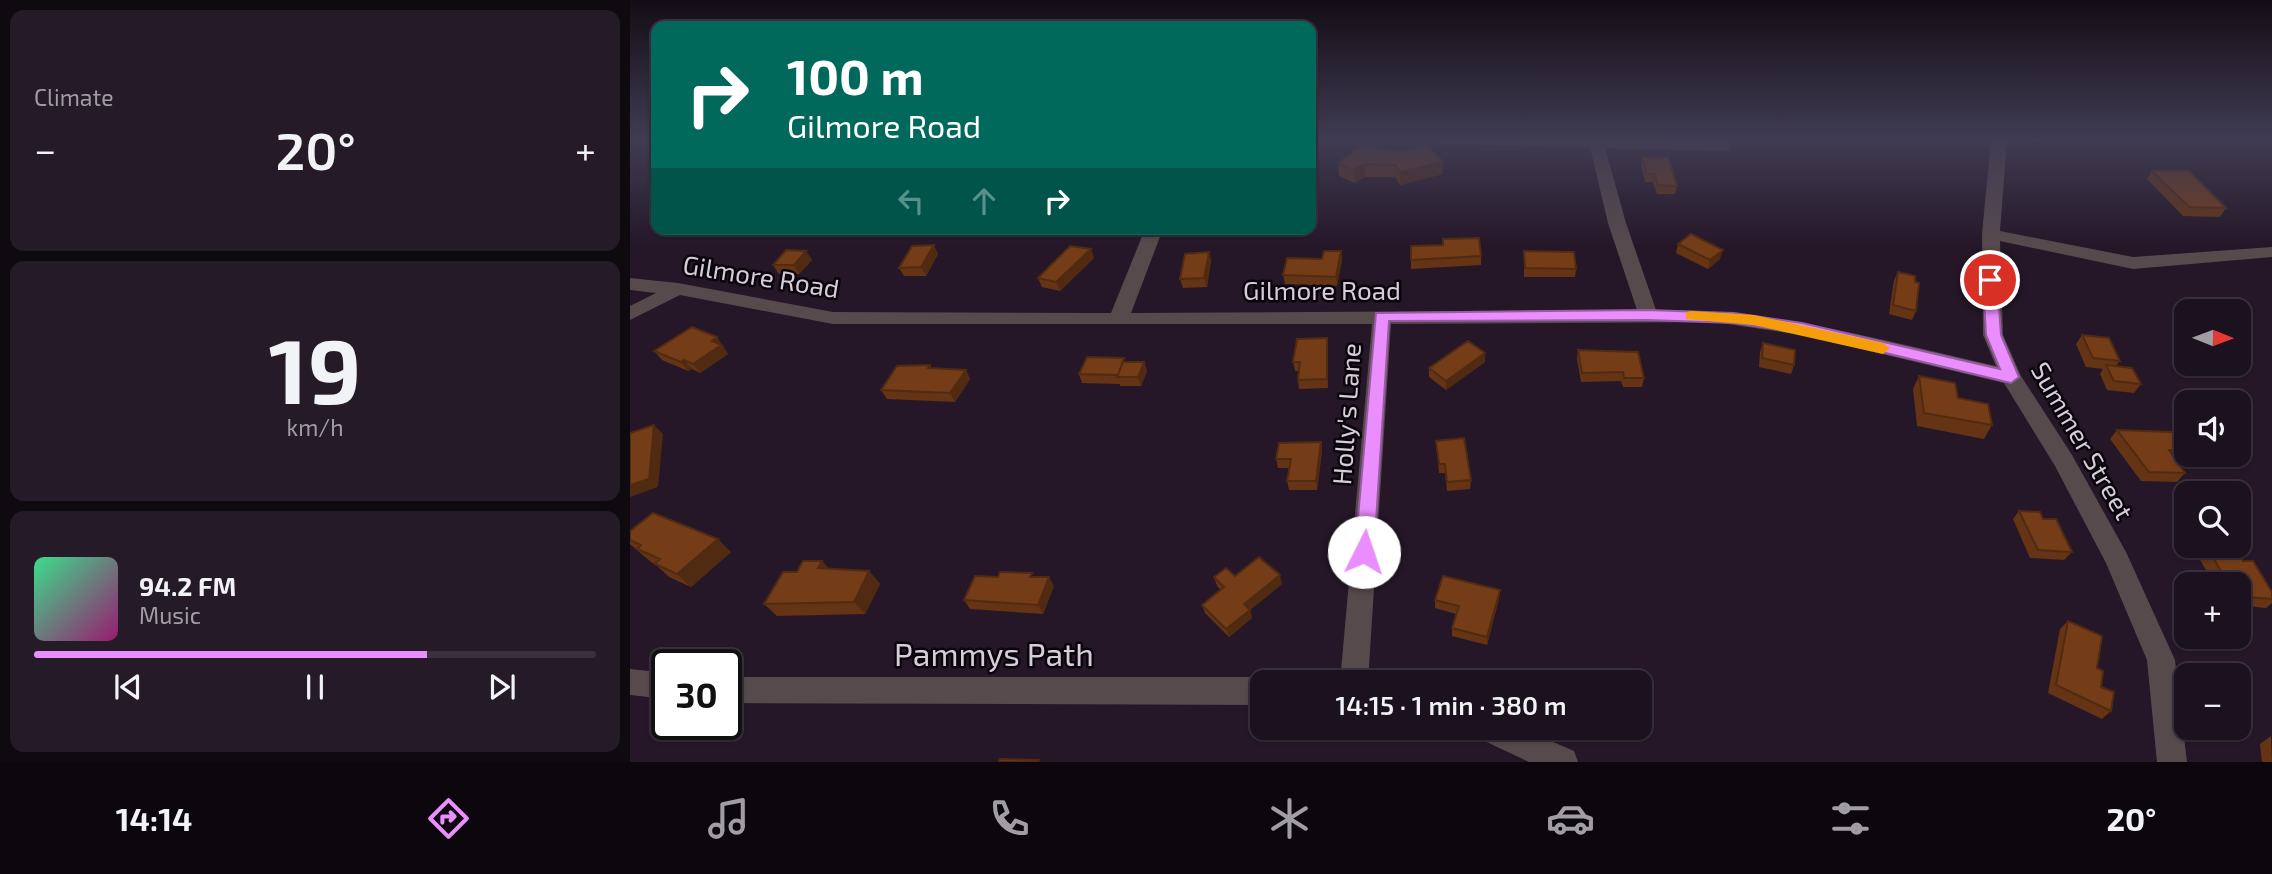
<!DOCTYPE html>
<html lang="en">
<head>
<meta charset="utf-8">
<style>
  body { margin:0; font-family:"Exo 2",sans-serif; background:#251a27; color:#f1f3f6; height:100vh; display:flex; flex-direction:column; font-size:26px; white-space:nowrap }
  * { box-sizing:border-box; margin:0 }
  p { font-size:23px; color:#a09da4 }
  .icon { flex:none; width:38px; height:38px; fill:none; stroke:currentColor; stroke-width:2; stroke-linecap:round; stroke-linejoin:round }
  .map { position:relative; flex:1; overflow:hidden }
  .side { display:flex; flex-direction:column; gap:10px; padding:10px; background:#0f0910; width:630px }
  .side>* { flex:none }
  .guide { position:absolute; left:21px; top:21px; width:665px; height:214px; border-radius:14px; box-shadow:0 2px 5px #0004,0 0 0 2px #3a313c; background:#00695c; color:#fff; overflow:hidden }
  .needle { width:46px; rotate:91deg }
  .tools { position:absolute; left:1544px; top:299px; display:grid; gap:14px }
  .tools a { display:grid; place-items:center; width:77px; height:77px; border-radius:14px; background:#1c111e; box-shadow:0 2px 5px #0004,0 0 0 2px #3a313c; font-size:35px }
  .speed { position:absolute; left:21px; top:649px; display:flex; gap:14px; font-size:35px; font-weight:700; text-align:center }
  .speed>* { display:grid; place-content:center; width:91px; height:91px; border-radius:50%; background:#1c111e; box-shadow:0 2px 5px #0004,0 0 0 2px #3a313c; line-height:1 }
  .speed .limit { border:4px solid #111; border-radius:10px; background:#fff; color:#111 }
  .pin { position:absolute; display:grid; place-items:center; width:60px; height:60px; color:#fff; margin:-30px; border:4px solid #fff; border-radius:50%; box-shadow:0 2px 7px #0007 }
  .me { position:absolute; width:77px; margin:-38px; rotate:4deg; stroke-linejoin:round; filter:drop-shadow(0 0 5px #0008) }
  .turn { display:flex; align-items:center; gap:24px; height:147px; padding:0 21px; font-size:32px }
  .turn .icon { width:91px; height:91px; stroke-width:2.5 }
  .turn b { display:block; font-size:49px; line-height:60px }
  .lanes { display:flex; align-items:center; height:66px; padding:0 21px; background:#0003; justify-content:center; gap:35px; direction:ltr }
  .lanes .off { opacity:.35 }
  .big { font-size:52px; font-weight:600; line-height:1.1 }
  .side .widget { flex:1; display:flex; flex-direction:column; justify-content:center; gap:10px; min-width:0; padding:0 24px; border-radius:14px; background:#251a27 }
  .side .dial { align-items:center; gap:0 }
  .dial b { font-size:91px; line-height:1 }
  .song { display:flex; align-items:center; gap:21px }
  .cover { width:84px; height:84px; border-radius:10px; background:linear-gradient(135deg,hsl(150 70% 55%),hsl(320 70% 35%)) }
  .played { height:7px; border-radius:4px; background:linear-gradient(90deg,#ea8dfd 70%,#3a313c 70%) }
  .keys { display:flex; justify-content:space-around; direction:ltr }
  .heat { display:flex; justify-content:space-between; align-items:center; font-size:38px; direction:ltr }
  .trip { position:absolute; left:620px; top:670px; width:402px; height:70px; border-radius:14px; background:#1c111e; box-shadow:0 2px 5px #0004,0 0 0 2px #3a313c; font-weight:600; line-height:70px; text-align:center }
  .menu { display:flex; height:112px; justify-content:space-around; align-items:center; background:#0b070c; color:#a09da4 }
  .menu .icon { width:49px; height:49px }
  .menu .active { color:#ea8dfd }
  .menu b { font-size:32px; color:#f1f3f6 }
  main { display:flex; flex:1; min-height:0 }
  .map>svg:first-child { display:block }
</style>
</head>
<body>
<main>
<section class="side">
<div class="widget"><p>Climate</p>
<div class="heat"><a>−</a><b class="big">20°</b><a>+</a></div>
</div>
<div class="widget dial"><b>19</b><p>km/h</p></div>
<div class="widget">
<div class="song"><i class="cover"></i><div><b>94.2 FM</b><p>Music</p></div></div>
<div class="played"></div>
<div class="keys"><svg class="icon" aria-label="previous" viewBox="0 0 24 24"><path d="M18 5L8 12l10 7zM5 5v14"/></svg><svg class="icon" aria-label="pause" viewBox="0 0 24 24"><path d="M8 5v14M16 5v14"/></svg><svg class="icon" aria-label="next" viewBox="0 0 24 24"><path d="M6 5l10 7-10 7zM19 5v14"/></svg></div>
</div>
</section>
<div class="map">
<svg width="1642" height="762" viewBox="0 0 1642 762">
  <rect width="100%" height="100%" fill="#251728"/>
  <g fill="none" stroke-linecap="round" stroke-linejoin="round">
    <path fill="#574a4d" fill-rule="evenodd" d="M803 139 1099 143V149L1094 151 975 148 996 223 1026 310C1142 309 1253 340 1366 366L1353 335 1352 234 1361 139H1377L1370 231 1503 257 1642 247V257L1503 269 1370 241 1373 335 1391 376 1442 455 1496 552 1545 660 1557 762H1527L1517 660 1476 563 1425 466 1374 383 1172 335 1084 322 761 324 738 682H710L742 324H203L50 295 0 320V306L26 293 0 290V278L48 283 203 312 481 313 515 229H533L501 313 1007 310 978 223 960 147 810 144Z
      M0 669 37 673V699L0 695Z
      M96 677H632L642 682H632V705L96 703Z
      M843 728H891L944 751 948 762H899L848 738Z"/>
  </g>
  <path fill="#643415" d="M723 153 813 174 770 185 765 177H735L725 183 709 176 708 163Z
    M1012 157 1047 186 1045 194H1027L1023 182H1015L1011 165Z
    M1522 171 1596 208 1590 217 1553 216 1517 179Z
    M1048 244 1090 259 1078 269 1046 253Z
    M813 245 851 256V265L781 269V260Z
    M176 251 182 260 169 274H149L143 265Z
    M711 251 712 260 707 286 655 284 653 275Z
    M894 251 946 269 945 277H894Z
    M579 252 581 261 577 287 553 288 550 279Z
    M308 254 296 276H274L269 268Z
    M464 258 430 291 412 287 408 278Z
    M1268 272 1286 311 1282 320 1259 314 1264 280Z
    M1452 335 1490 361 1486 366 1511 384 1504 393 1477 390 1470 374 1473 369 1456 367 1446 344Z
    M697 338 698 347V388L669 389 668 380 669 371H665L663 362Z
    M1133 343 1164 365 1161 374 1129 367 1130 352Z
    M94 346 93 347 98 354 70 373 62 369 58 371 32 360 24 351Z
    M948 350 1014 378 1012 387H993L991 381 951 382 947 359Z
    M855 353V362L816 390 799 377V368Z
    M496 362H514L517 371 511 386H490V384L452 383 449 374Z
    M300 365 302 369 336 370 340 379 325 402 257 399 251 390Z
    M1289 376 1328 398 1362 425 1354 439 1287 426 1283 389Z
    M1487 430 1555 450 1547 459H1545L1555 473 1547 482 1511 481 1480 439Z
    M806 441 841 480 840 489 817 491 815 473H809Z
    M691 442 692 451 687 490H659L657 481 659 468H648L646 459Z
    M1389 511 1413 519 1442 552 1434 560 1400 558 1383 519Z
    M0 531 101 552 61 587 39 577 25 564 21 562 0 544Z
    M1562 546H1604L1613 561 1642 592V603L1636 608 1608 605V584H1584Z
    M192 561 199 569 239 571 250 584 235 614 147 616 134 604 167 572Z
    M605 576 652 584 620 610 622 618 599 637 575 613 572 605 591 590 587 586 584 577Z
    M404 577 424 586 413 614 340 609 334 600Z
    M870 590 869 599 857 645 822 636V628L826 614 805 608V600Z
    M1438 621 1467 668 1471 687 1481 711 1472 719 1418 693 1430 629Z
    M1641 736 1642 762H1632L1630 744Z"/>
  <path fill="#512b11" d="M813 162V174L770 185V172Z
    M734 164 735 177 725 183 724 170Z
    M304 245 308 254 296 276 291 267Z
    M461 249 464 258 430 291 426 282Z
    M1093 250 1090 259 1078 269 1080 260Z
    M176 251 182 260 169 274 164 265Z
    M711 251 712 260 707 286 706 277Z
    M579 252 581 261 577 287 574 278Z
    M87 337 98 354 70 373 63 364 82 341Z
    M697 338 698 347V388L697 379Z
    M855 353V362L816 390V381Z
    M54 360 62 369 58 371 51 362Z
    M514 362 517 371 511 386 508 377Z
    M336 370 340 379 325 402 320 393Z
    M24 425 33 434 28 487 0 497V485Z
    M691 442 692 451 687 490 686 481Z
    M88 539 101 552 61 587 47 574Z
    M192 561 203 573 188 568Z
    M239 571 250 584 235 614 224 602Z
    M650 575 652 584 620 610 622 618 599 637 596 629 614 604Z
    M419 577 424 586 413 614 408 605Z
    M870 590 869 599 857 645V637Z"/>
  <path fill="#743d18" stroke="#512b11" stroke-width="2" d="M737 145 751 150 774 151 798 145 813 162 770 172 765 165 734 164 724 170 708 163 723 153V150Z
    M1012 157H1038L1047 186 1028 185 1025 174H1017Z
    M1522 171H1559L1596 208 1559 207Z
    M1061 234 1093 250 1080 260 1048 244Z
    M849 238 851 256 781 260V246L813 245V239Z
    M304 245 291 267 269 268 282 246Z
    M440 246 461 249 426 282 408 278Z
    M156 250 176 251 164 265H143Z
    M694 251H711L706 277 653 275 657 258 692 259Z
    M894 251 944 252 946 269 895 268Z
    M579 252 574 278 550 279 555 254Z
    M1268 272 1285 276V282L1289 283 1286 311 1263 305Z
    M62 327 87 337 82 341 91 345 63 364 54 360 51 362 24 351Z
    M1452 335 1479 338 1490 361 1463 358Z
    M697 338V379L668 380 670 362H663L667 339Z
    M838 341 855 353 816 381 799 368Z
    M1133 343 1165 350 1164 365 1132 358Z
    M948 350 1008 352 1014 378H994L993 372 952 373Z
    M457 357 494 358 488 375 449 374Z
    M493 362H514L508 377H487Z
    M300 365 298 368 336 370 320 393 251 390 267 366Z
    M1476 365 1502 368 1511 384 1484 381Z
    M1289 376 1325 383 1328 398 1358 404 1362 425 1294 413Z
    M24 425 19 479 0 485V433Z
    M1487 430 1542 432 1555 450H1539L1555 473 1519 472Z
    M834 438 841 480 817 482 815 464H809L806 441Z
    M691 442 686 481H657L661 459H646L649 443Z
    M1389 511 1410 512 1413 519H1426L1442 552 1408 550Z
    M23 513 88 539 47 574 25 564 30 559 7 549 11 545 0 540V531Z
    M1576 546H1604L1613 561H1623L1642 592V599L1608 596V584H1599Z
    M629 557 650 575 614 604 620 610 596 629 572 605 594 587 584 577 596 568 605 576Z
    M173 561H192L188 568 239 571 224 602 134 604 153 572H167Z
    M370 572 402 573 400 577H419L408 605 334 600 345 576 368 577Z
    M813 576 870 590 857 637 822 628 829 606 805 600Z
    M1438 621 1472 636 1467 668 1473 671 1471 687 1484 692 1481 711 1426 685Z
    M370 759 409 760 408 762H369Z"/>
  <linearGradient id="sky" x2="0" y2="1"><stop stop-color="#140d16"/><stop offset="0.57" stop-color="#403c53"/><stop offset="1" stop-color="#403c53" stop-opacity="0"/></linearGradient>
  <rect width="1642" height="246" fill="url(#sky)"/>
  <path fill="#ea8dfd" stroke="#985ca4" stroke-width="2" d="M1360 275 1367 280 1371 335 1389 377 1381 383 1172 333 1104 323 1018 320 759 321 744 552 741 558H728L725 552 746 313 1018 310 1104 313 1172 323 1370 369 1356 335 1353 280Z"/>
  <path fill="#f59e0b" d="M1061 311 1124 315 1253 343 1260 348 1253 354 1124 325 1056 319V312Z"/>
  <g text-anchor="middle" stroke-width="5" stroke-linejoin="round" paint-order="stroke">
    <g font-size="26" fill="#d7cdd9" stroke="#0a050c">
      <text transform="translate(131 277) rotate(9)" y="9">Gilmore Road</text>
      <text x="692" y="300">Gilmore Road</text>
      <text transform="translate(717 414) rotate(-86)" y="9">Holly's Lane</text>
      <text transform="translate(1452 441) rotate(60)" y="9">Summer Street</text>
    </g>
    <g font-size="32" fill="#d7cdd9" stroke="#0a050c">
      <text x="364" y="666">Pammys Path</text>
    </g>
  </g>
</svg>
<div class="tools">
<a><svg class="needle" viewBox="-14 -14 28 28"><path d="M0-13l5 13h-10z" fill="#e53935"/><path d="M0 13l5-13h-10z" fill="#a09da4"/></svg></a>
<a><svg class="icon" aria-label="sound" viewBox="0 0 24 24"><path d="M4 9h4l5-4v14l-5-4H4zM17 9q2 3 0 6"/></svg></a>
<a><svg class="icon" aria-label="search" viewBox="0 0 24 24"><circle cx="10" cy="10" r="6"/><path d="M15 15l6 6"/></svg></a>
<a>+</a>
<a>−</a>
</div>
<div class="speed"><div class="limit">30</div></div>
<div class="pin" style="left:1360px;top:280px;background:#d93025"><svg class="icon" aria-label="arrive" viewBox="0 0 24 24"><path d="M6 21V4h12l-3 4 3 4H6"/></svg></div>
<svg class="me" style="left:734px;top:552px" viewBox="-20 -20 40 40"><circle r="19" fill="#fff"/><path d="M0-13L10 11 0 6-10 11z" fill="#ea8dfd"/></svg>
<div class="trip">14:15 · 1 min · 380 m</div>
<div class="guide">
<div class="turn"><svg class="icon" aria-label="right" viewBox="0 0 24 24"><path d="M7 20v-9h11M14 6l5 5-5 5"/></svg><div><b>100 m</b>Gilmore Road</div></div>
<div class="lanes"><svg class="icon off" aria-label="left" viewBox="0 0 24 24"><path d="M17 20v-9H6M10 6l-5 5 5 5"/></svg><svg class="icon off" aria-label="ahead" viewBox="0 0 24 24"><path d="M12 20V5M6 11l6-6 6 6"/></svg><svg class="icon" aria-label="right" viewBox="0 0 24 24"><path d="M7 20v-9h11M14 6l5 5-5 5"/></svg></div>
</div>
</div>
</main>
<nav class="menu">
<b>14:14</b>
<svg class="icon active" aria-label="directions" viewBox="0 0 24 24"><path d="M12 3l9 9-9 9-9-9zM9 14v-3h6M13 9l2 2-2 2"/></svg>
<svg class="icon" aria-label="music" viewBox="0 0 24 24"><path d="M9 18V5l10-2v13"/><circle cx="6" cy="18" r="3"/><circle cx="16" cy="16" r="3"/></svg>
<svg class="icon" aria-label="phone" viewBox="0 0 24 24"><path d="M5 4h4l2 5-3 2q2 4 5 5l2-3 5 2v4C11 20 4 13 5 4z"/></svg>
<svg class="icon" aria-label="climate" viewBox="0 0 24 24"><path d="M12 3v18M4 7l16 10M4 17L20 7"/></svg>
<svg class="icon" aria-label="car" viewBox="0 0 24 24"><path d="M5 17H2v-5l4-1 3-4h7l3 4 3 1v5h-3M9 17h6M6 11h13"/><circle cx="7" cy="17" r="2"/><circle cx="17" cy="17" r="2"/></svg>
<svg class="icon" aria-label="filters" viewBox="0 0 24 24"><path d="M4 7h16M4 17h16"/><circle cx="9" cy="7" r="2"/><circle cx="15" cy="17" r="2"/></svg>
<b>20°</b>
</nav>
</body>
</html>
